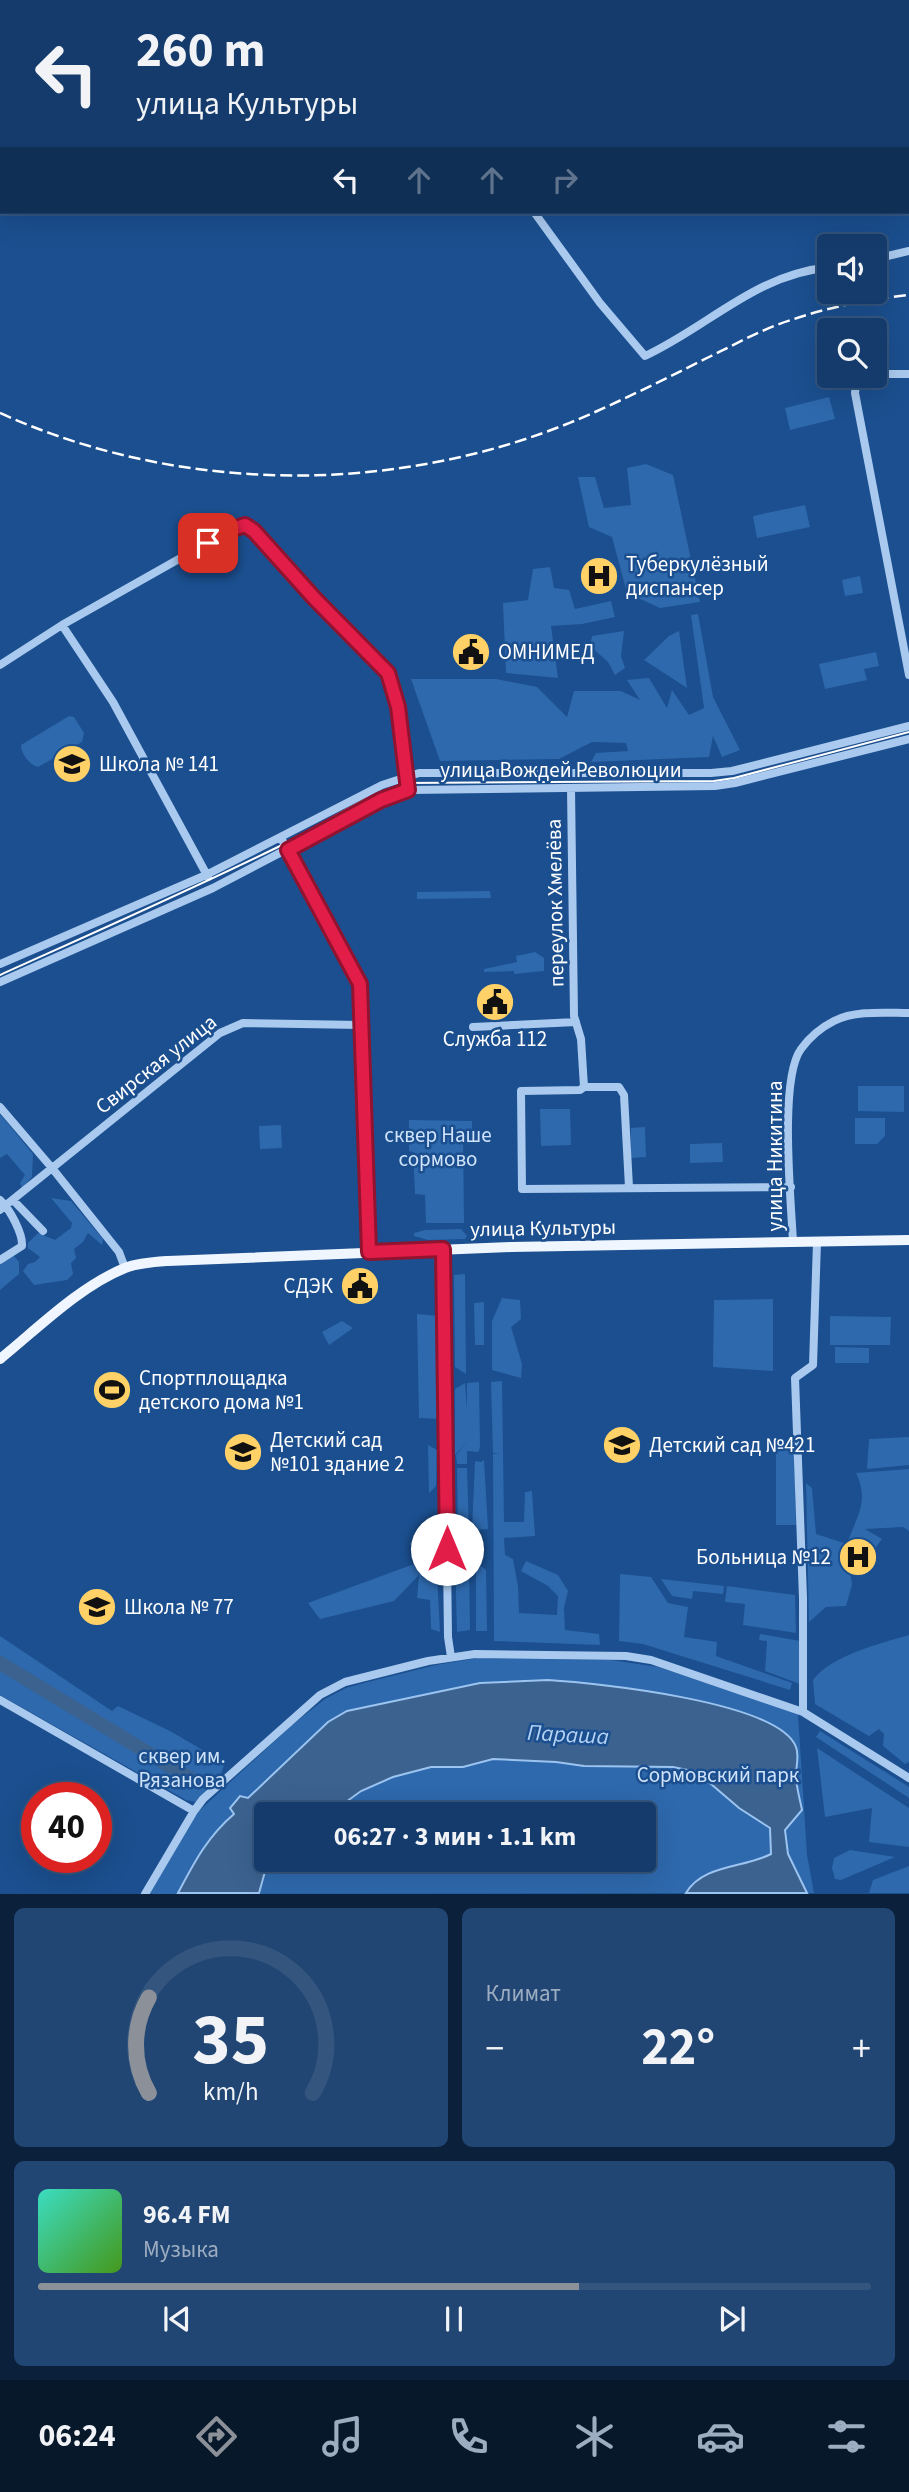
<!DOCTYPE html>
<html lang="ru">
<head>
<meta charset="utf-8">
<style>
  body { margin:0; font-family:"Source Sans 3",sans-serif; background:#214673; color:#f1f3f6; height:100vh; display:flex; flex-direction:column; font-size:26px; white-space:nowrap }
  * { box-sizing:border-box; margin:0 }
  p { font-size:23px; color:#9dadc1 }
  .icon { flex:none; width:38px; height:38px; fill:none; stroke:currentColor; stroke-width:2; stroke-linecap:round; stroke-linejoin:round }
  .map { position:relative; height:1894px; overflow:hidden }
  .side { display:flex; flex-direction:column; gap:14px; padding:14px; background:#0b203b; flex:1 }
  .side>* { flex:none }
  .top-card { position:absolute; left:0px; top:0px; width:910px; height:214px; box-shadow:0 7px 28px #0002,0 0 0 2px #33557e; background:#143b6b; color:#f1f3f6; overflow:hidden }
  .buttons { position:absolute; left:817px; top:234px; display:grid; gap:14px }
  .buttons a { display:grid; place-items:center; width:70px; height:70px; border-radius:7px; background:#143b6b; box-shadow:0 7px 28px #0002,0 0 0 2px #33557e; font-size:35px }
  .speed { position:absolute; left:21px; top:1782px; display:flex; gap:14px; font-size:35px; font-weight:700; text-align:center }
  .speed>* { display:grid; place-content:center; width:91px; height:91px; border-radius:50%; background:#143b6b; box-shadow:0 7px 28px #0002,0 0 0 2px #33557e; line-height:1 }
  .speed .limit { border:10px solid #d22; background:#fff; color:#111 }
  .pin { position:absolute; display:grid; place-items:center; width:60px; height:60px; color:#fff; margin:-30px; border-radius:14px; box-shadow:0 4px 10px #0006 }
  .me { position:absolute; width:77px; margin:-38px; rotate:0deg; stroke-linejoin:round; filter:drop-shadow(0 0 5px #0008) }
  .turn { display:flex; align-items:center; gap:24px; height:147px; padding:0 21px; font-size:32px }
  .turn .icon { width:91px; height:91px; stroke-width:2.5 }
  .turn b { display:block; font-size:49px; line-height:60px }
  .lanes { display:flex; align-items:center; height:66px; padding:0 21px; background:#0003; justify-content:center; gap:35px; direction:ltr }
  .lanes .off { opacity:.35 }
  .big { font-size:52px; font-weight:700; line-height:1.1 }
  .side .widget { flex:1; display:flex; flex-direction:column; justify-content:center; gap:10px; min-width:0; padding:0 24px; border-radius:10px; background:#214673 }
  .side .dial { align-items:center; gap:0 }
  .dial svg { height:182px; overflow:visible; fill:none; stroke:#33557e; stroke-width:7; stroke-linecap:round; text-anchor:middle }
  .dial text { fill:#f1f3f6; stroke:none }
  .song { display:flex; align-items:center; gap:21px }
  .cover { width:84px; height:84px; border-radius:10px; background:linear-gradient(135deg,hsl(170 70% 55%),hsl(100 70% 35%)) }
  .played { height:7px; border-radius:4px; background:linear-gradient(90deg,#8c9099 65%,#33557e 65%) }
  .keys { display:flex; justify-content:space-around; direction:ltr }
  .heat { display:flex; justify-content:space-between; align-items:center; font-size:38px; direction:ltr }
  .side .tiles { flex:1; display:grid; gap:14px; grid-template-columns:1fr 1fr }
  .widget:last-child { grid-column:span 2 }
  .trip { position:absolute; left:254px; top:1802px; width:402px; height:70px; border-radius:7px; background:#143b6b; box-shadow:0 7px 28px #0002,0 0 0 2px #33557e; font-weight:700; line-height:70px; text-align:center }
  .tab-bar { display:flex; height:112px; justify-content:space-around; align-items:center; background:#08182b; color:#9dadc1 }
  .tab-bar .icon { width:49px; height:49px }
  .tab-bar .selected { color:#8c9099 }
  .tab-bar b { font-size:32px; color:#f1f3f6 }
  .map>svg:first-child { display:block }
</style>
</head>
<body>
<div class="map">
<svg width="909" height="1894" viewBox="0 0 909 1894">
  <rect width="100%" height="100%" fill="#1b4f8f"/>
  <path fill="#2e69ad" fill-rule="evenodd" d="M829 397 835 419 790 430 785 408Z
    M646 464 673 475 700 602 660 608 627 593 612 537 589 527 578 477H595L604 508 631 505 627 468Z
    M805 505 810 527 757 538 753 516Z
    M550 567 554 588 569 590 575 609 611 601 615 617 582 624 551 626 558 678 506 673 503 603 528 600 533 569Z
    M860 576 863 593 845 596 842 580Z
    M698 614 713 697 740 750 722 757 713 736 709 757 591 762 596 753 628 751 626 743 592 742 559 759 440 761 411 679H496L537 687 567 717 574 691H621L640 700 627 680 649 678 667 708 672 690 689 715 704 708 691 615Z
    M624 631 621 656 625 668 615 675 608 662 590 646 592 636Z
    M679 631 687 688 644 660 669 636Z
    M876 652 879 666 864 669 867 680 825 689 819 664Z
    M69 716 74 717 84 733 82 742 38 767C30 765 21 754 21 745Z
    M490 891 491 898 417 899V892Z
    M535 952 544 958V971L514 974V971L484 972V969L517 962 516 956Z
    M858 1086H904V1112L858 1111Z
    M540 1109H570L571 1145 541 1146Z
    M0 1114 33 1154 32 1177 22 1188 20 1183 25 1175 7 1154 0 1158Z
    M855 1118H885V1136L877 1144H855Z
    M409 1120 472 1121V1132L463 1133 464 1223H426L425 1195 415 1194 413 1152 409 1151Z
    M281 1125 282 1148 260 1149 259 1126Z
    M645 1127 646 1157 631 1158V1128Z
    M722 1143 723 1162 690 1163V1144Z
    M51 1198 71 1201 103 1239 102 1245 88 1233 83 1242 74 1249 76 1258 71 1263 73 1274 67 1280 34 1285 23 1271 28 1264 35 1262 40 1257 28 1248V1243L38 1233 55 1240 71 1228 72 1223Z
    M461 1229 467 1236 465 1239 428 1240 414 1236V1233L425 1230Z
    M14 1256 19 1262V1274L0 1290V1262Z
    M465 1274 466 1374 455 1367 454 1275Z
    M502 1298 520 1300 521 1319 511 1327 522 1364 521 1378 492 1370V1321Z
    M773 1299V1371L713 1367 714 1300Z
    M484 1302V1345H475L474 1303Z
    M417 1314 439 1316 440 1419 419 1418Z
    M830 1316 891 1317 890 1345H830Z
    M342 1321 353 1328 329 1345 322 1332Z
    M835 1347 869 1348V1363H835Z
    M116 1372 126 1400 109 1407 98 1379Z
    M502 1381 504 1522H524L525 1492 532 1491 535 1536 504 1538 505 1555 513 1559 518 1586 519 1613 557 1615 558 1596 548 1586 521 1571 526 1561 558 1575 568 1591 564 1608 565 1630 599 1634 600 1645 494 1641 493 1454H499L493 1453 491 1382Z
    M479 1382 480 1448 478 1452 467 1451V1464H457L456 1455 468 1441 455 1455V1389L465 1383 467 1410V1383Z
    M909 1437V1465L867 1469 869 1439Z
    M428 1445 437 1450 436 1486 429 1493Z
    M794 1446 796 1525H776V1447Z
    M484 1460 488 1529 472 1530 475 1461 481 1462Z
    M457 1468H467L469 1531H458Z
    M909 1469V1531L903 1527 865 1529 882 1539 868 1558 854 1564 850 1570 852 1585 846 1606 826 1607 809 1622 806 1483 812 1488 816 1534 847 1544C856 1517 870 1502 856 1473Z
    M424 1540 425 1560 436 1556 440 1632 431 1629 430 1600 417 1598 419 1575 394 1601 320 1619 308 1603 417 1563 410 1543Z
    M455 1554 469 1567 470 1630 457 1632Z
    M476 1562 486 1570 487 1631H476Z
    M620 1574 651 1577 668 1603 688 1607 684 1637 717 1642 716 1656 792 1683 790 1690 643 1644 619 1641Z
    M661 1579 724 1586 723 1594 693 1591 692 1599 672 1596Z
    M727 1586 795 1595 796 1633 743 1625 745 1604 725 1602Z
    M760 1634 800 1641V1684L765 1671 767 1641 759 1640Z
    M909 1635V1762L905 1764 883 1746 884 1734 879 1729 869 1736 815 1704 813 1680C832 1655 879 1644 909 1635Z
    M0 1636 112 1711 118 1706 170 1731 225 1763 220 1777 196 1802 186 1800 0 1695Z
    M478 1658 611 1660 658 1667 741 1693 798 1714 807 1855 814 1893 149 1894 179 1840 199 1811 292 1725 325 1699 346 1688 368 1682 436 1665ZM266 1815H644V1860H266Z
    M820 1731 909 1787V1798L816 1737Z
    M817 1748 909 1808V1847L869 1842 872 1808 825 1817Z
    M850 1850 895 1857 841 1880 835 1879 832 1868 834 1858Z
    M909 1866V1893H869L873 1880Z"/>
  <path fill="#3c6290" stroke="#9cc4f0" stroke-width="2" d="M548 1680C594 1683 779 1701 796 1747 800 1757 795 1769 796 1779 797 1789 800 1800 802 1810L785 1830 788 1854 807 1893H686C703 1864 745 1868 771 1854L770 1828 739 1808 697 1772 673 1767 584 1766 556 1762 493 1759 463 1767H431L393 1777 361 1791 328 1815H266V1860H274L266 1868 259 1893H178C194 1863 207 1837 234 1814L230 1808 240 1796 248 1798 328 1722 347 1711 480 1683Z"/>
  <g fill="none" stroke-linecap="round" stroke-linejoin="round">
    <path stroke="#3c6290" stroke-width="14" d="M0 1663 191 1779"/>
    <path stroke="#a9c9ee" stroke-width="8" d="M376 0 378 2
      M746 0 748 2
      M27 2 29 0
      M762 2 769 0
      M0 22 2 21
      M0 63 2 65
      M534 212 600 303 645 356C711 325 754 275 830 267
      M875 259 909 251
      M875 374H909
      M861 376 856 383 855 393 909 675
      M62 625 113 702 208 877
      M0 665 62 625 232 529 245 525 254 531 315 599 388 673 398 707 408 790
      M571 788 574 1016 581 1039 584 1087 580 1090 521 1091 522 1189 791 1187
      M281 838 360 984 369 1252
      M0 964 206 875 382 785 419 773H711L732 771 909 726
      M0 982 213 888 381 800 408 790 715 786 735 783 909 739
      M473 1027 576 1022
      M584 1087H619L624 1095 629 1187
      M0 1107 52 1168 119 1252 125 1268
      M0 1200C10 1209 23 1234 22 1246L0 1260
      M13 1200 43 1231
      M0 1210 220 1033 243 1023 361 1025
      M793 1242C791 1200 779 1079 801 1049 809 1038 822 1027 834 1021 856 1010 885 1013 909 1013
      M443 1249 448 1637 451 1657
      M0 1700 194 1811
      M803 1712V1598L795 1378 813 1365 817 1242
      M145 1894 194 1811 203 1799 320 1695 345 1682 428 1661 475 1654 626 1656 651 1660 803 1712 909 1778"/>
    <path stroke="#f0f6ff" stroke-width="10" d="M0 1359C37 1329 80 1286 125 1268 138 1263 154 1262 168 1261L511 1247 909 1240"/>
    <path stroke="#fff" stroke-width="2" d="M0 975C93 933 186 892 278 847 321 827 361 796 407 783L714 781 734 778 909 732"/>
    <path stroke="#fff" stroke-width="2.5" stroke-dasharray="12 5" stroke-linecap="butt" d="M0 413C186 497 409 496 595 412 633 395 671 376 709 357 736 344 762 329 791 320 829 307 869 299 909 295"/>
  </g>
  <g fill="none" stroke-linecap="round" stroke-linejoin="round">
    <g stroke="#92132f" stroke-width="18">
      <path id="route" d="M208 543 233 529 245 525 254 531 315 599 388 673 398 707 408 790 381 800 288 850 360 984 369 1252 443 1249 447 1549"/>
    </g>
    <use href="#route" stroke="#e11d48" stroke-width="12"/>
  </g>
  <defs>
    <g id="hospital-disc" transform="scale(2.0125)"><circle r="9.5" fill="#ffd166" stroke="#1b4f8f"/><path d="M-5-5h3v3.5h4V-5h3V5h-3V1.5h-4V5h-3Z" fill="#111"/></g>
    <g id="civic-disc" transform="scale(2.0125)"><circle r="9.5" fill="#ffd166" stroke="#1b4f8f"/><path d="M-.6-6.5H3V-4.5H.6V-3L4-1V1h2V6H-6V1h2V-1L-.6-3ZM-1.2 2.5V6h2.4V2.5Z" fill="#111"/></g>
    <g id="school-disc" transform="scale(2.0125)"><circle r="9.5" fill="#ffd166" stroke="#1b4f8f"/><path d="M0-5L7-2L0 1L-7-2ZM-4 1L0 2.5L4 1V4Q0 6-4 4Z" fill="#111"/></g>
    <g id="stadium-disc" transform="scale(2.0125)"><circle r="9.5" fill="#ffd166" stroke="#1b4f8f"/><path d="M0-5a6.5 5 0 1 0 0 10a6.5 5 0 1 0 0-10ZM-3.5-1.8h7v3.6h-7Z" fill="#111"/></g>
  </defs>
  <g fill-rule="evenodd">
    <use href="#hospital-disc" x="599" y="576"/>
    <use href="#civic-disc" x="471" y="652"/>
    <use href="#school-disc" x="72" y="764"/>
    <use href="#civic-disc" x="495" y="1002"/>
    <use href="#civic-disc" x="360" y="1286"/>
    <use href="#stadium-disc" x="112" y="1390"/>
    <use href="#school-disc" x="622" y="1445"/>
    <use href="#school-disc" x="243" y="1452"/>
    <use href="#hospital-disc" x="858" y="1557"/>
    <use href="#school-disc" x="97" y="1607"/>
  </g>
  <g text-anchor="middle" stroke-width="5" stroke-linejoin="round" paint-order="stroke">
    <g font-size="21" fill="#fff" stroke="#1b4f8f" text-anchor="start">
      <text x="626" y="571">Туберкулёзный<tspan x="626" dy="24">диспансер</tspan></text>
      <text x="498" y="659">ОМНИМЕД</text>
      <text x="99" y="771">Школа № 141</text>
      <text x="495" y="1046" text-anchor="middle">Служба 112</text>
      <text x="333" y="1293" text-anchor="end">СДЭК</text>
      <text x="139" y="1385">Спортплощадка<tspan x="139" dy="24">детского дома №1</tspan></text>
      <text x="270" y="1447">Детский сад<tspan x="270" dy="24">№101 здание 2</tspan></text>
      <text x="649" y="1452">Детский сад №421</text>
      <text x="831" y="1564" text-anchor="end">Больница №12</text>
      <text x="124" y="1614">Школа № 77</text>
    </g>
    <g font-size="21" fill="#fff" stroke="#1b4f8f">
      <text x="561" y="777">улица Вождей Революции</text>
      <text transform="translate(555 903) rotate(-91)" y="7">переулок Хмелёва</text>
      <text transform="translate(156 1064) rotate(-38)" y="7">Свирская улица</text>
      <text transform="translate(775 1156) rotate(-90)" y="7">улица Никитина</text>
      <text transform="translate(543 1228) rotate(-1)" y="7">улица Культуры</text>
    </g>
    <g font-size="21" fill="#cfe3fa" stroke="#1b4f8f">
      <text x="438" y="1142">сквер Наше<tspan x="438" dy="24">сормово</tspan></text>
      <text x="182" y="1763">сквер им.<tspan x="182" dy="24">Рязанова</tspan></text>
      <text x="718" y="1782">Сормовский парк</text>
    </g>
    <g font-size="23" font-style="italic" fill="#b5d3f5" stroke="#1b4f8f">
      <text transform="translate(568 1734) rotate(3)" y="8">Параша</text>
    </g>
  </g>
</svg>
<div class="buttons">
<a><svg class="icon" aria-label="sound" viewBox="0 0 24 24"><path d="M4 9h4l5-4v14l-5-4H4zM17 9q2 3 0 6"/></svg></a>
<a><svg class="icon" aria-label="search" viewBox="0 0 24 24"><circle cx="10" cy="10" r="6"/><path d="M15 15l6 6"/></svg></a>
</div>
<div class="speed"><div class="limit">40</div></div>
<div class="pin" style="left:208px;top:543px;background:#d93025"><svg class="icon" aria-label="arrive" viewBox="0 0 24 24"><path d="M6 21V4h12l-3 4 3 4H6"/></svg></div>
<svg class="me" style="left:447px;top:1549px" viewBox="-20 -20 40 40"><circle r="19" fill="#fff"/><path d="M0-13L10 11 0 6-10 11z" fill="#e11d48"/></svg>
<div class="trip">06:27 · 3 мин · 1.1 km</div>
<div class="top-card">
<div class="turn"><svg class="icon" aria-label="left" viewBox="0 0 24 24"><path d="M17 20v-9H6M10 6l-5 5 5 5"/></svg><div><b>260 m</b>улица Культуры</div></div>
<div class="lanes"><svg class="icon" aria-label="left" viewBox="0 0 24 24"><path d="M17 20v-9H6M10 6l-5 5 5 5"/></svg><svg class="icon off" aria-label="ahead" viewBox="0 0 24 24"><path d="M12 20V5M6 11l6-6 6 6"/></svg><svg class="icon off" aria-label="ahead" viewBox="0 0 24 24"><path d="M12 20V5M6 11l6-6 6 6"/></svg><svg class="icon off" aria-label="right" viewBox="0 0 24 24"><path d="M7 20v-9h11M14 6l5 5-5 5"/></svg></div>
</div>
</div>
<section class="side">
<div class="tiles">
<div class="widget dial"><svg viewBox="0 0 100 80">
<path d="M14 69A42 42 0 1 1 86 69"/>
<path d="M14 69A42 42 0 0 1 14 27" stroke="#8c9099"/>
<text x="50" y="56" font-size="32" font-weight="700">35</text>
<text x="50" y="72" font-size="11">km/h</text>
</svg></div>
<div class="widget"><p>Климат</p>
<div class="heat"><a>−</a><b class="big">22°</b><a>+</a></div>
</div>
<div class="widget">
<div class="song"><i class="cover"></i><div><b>96.4 FM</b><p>Музыка</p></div></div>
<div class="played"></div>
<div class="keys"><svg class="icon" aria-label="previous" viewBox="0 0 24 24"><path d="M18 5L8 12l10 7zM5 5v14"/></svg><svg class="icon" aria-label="pause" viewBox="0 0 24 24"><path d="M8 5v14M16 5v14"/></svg><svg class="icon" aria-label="next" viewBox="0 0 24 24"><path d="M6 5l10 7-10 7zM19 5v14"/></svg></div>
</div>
</div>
</section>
<nav class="tab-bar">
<b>06:24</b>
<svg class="icon selected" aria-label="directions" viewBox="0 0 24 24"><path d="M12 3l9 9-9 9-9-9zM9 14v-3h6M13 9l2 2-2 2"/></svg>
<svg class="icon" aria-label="music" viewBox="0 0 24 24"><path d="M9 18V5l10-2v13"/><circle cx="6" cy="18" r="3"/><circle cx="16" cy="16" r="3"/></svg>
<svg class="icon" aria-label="phone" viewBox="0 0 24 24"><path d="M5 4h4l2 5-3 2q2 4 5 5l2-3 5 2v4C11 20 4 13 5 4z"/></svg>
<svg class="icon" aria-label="climate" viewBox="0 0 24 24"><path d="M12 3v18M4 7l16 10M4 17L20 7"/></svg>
<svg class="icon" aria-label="car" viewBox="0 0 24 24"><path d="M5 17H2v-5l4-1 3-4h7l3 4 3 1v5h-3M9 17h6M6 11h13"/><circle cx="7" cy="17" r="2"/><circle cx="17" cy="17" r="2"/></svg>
<svg class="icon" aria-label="filters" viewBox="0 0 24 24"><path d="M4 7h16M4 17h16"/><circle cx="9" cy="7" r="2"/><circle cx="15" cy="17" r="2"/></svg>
</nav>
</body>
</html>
